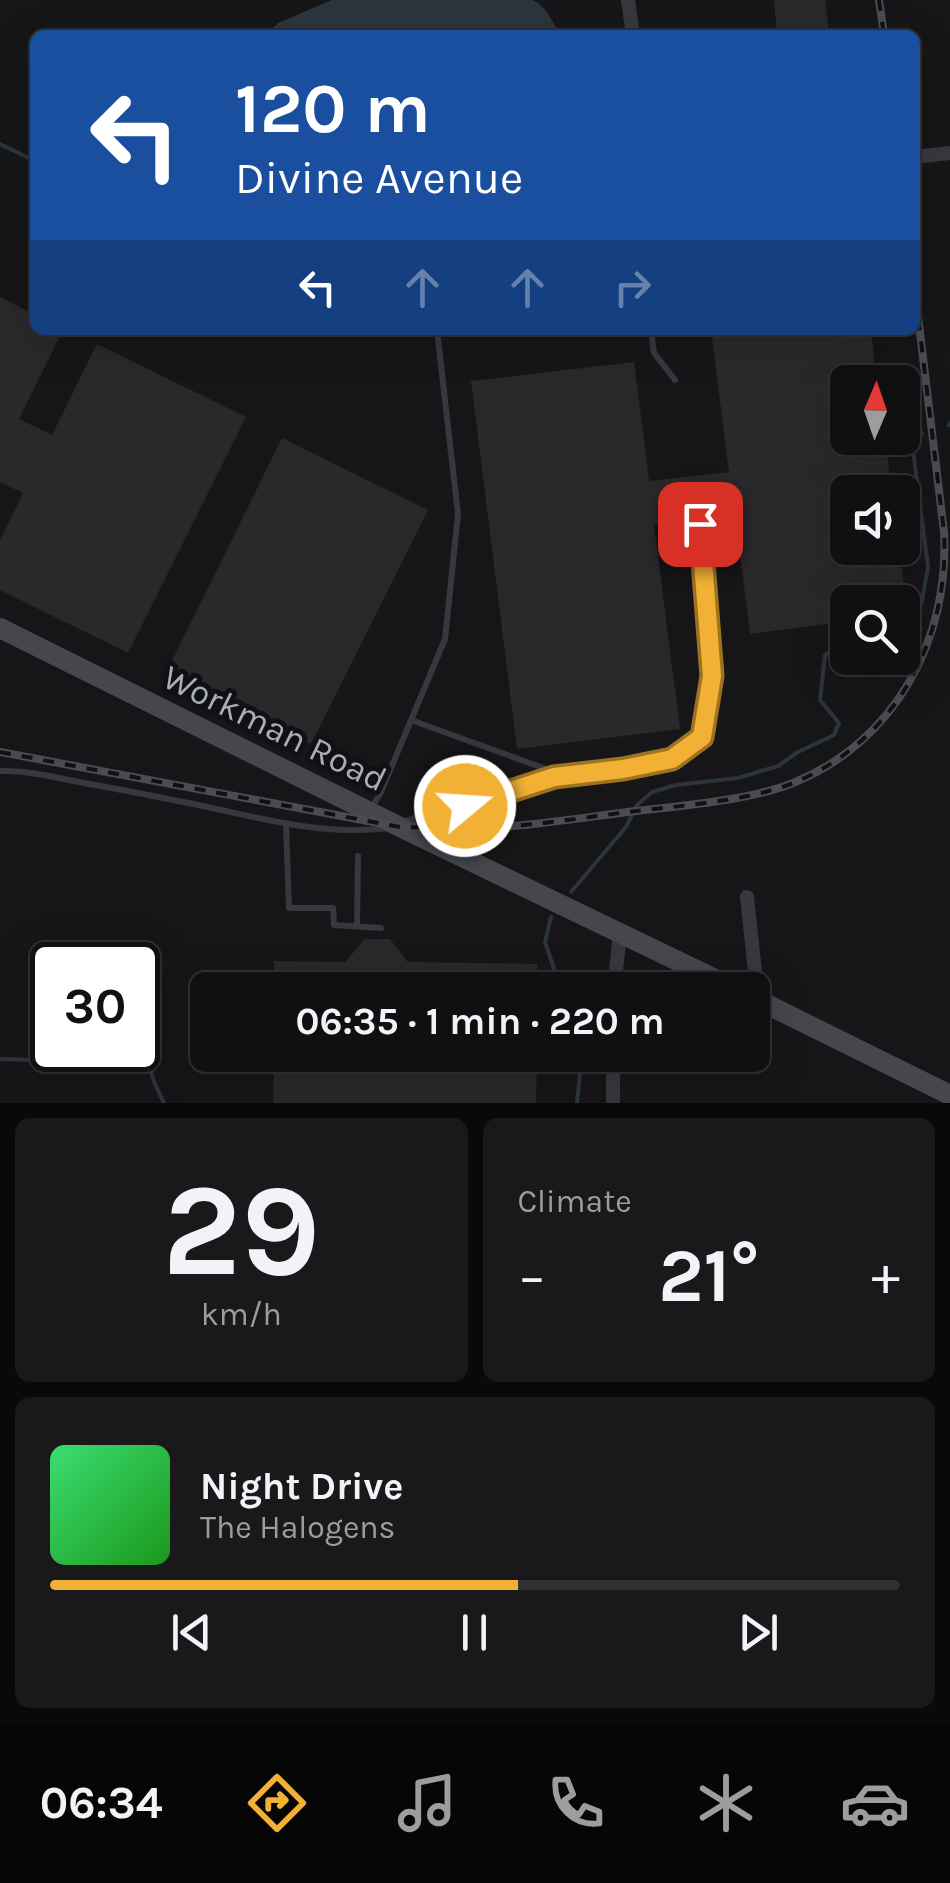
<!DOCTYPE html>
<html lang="en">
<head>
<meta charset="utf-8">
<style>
  body { margin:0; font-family:Karla,sans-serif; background:#19191b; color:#f1f3f6; height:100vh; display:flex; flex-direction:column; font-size:38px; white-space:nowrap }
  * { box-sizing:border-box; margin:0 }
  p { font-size:32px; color:#9c9d9f }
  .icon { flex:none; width:55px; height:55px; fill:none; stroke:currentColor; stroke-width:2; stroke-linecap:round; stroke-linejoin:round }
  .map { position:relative; height:1103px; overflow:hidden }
  .details { display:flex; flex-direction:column; gap:15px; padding:15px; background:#09090a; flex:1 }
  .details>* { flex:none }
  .hud { position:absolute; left:30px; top:30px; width:890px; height:305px; border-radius:15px; box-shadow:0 10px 40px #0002,0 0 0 2px #303032; background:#1a4fa0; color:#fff; overflow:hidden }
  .needle { width:65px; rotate:2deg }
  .controls { position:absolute; left:830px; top:365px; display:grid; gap:20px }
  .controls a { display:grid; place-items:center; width:90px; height:90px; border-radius:15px; background:#101012; box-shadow:0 10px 40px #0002,0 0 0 2px #303032; font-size:50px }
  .speed { position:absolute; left:30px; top:942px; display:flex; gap:20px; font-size:50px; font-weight:700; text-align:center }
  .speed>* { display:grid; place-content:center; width:130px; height:130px; border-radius:50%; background:#101012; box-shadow:0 10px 40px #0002,0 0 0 2px #303032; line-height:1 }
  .speed .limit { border:5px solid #111; border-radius:15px; background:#fff; color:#111 }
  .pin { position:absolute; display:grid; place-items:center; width:85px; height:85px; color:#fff; margin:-42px; border-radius:20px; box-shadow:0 5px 15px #0006 }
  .me { position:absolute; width:110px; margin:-55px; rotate:72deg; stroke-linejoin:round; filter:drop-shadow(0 0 8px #0008) }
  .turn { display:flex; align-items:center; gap:35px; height:210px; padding:0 40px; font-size:45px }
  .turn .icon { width:130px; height:130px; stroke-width:2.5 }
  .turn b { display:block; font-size:70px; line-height:85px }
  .lanes { display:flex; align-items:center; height:95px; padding:0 40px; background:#0003; justify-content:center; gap:50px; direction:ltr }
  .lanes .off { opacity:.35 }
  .big { font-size:75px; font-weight:700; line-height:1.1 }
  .details .widget { flex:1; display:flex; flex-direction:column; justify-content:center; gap:15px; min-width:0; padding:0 35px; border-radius:15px; background:#19191b }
  .details .dial { align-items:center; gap:0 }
  .dial b { font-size:130px; line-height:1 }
  .song { display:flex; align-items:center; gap:30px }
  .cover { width:120px; height:120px; border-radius:15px; background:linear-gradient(135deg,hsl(140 70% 55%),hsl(120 70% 35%)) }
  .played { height:10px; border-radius:5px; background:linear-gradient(90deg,#f2b134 55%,#303032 55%) }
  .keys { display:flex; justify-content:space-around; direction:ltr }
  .heat { display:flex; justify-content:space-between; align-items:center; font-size:55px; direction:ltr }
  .details .tiles { flex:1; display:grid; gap:15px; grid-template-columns:1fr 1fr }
  .widget:last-child { grid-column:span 2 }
  .trip { position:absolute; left:190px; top:972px; width:580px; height:100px; border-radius:15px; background:#101012; box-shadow:0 10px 40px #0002,0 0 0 2px #303032; font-weight:700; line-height:100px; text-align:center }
  .tab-bar { display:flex; height:160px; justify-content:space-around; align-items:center; background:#060607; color:#9c9d9f }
  .tab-bar .icon { width:70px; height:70px }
  .tab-bar .current { color:#f2b134 }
  .tab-bar b { font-size:45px; color:#f1f3f6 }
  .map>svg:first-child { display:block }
</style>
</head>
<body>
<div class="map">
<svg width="950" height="1103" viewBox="0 0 950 1103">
  <rect width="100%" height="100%" fill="#161618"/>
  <path fill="#2c353c" d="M332 0H533C546 6 553 24 562 35H265L278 23Z"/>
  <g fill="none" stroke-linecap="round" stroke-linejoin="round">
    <path stroke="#2c353c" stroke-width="4" d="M0 144 35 161
      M949 425 950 423
      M902 639 907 637 922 601 928 567 913 450 922 433
      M571 892 626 827 637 805 652 792 676 785 738 778 778 766 798 752 834 735 839 723 820 700 825 655 842 645H848
      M551 917 545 942 561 990
      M118 1050 119 1052 147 1057 154 1082 164 1103
      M576 1055 580 1074 577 1103
      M0 1059 41 1060 56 1050"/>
  </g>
  <path fill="#29292c" d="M774 0H825L829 35H777Z
    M0 297 35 315V330H63L19 419 52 435 97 344 246 417 128 653 0 590V540L23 493 0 482Z
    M711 330H871L877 382H848V438H885L892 492H848V548H899L906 602H848V621L750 634 735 515 708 518 697 514 689 520 654 525 680 729 517 749 471 381 634 362 649 481 729 472Z
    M282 438 428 510 311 744 166 673Z
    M365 939H390L408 962 537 964V990H274V961L345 962Z
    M274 1055H537L536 1103H273Z"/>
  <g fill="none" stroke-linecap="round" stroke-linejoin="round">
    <path stroke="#37383d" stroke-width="6" d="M651 330 654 353 675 380
      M411 720 546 769 553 776
      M0 771C28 770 57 778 84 783 117 789 150 795 183 802 250 815 320 837 389 828
      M372 807 381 792 445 639 458 514 437 330
      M286 823 289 908H333L334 925 381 928
      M357 926 358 856"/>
    <path stroke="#37383d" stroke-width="14" d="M628 0 633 35
      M915 157 950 153
      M400 827 554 777 623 769 672 759 702 737 712 675 699 524
      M747 897 758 1000
      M614 990 620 933
      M613 1103V1055"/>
    <path stroke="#45474d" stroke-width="20" d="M0 628 400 827 738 990
      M752 997 950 1095"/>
    <g stroke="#4a4c52" stroke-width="8">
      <path id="rail" d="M879 0 884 35
        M0 752 400 827C420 827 441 829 461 829 517 828 573 819 628 812 677 806 749 801 793 783 895 742 950 639 944 532L915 291"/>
    </g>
    <use href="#rail" stroke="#111113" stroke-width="4" stroke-dasharray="11" stroke-linecap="butt"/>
  </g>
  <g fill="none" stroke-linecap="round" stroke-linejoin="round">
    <g stroke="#9d7322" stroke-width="25">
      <path id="route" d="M465 806 554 777 623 769 672 759 702 737 712 676 700 524"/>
    </g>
    <use href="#route" stroke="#f2b134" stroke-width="18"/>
  </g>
  <g text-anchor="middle" stroke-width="10" stroke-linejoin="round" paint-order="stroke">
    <g font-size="35" fill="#a8adb8" stroke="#111113">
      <text transform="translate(275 728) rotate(26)" y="12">Workman Road</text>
    </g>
  </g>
</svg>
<div class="controls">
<a><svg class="needle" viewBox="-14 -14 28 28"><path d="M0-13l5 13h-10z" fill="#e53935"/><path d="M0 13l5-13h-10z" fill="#9c9d9f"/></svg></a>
<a><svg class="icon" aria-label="sound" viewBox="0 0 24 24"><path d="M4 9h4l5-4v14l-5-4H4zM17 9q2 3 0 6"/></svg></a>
<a><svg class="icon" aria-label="search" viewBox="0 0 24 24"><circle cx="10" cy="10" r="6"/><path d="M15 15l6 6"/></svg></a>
</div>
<div class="speed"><div class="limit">30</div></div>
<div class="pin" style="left:700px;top:524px;background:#d93025"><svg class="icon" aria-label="arrive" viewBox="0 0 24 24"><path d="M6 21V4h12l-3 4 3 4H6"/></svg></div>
<svg class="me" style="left:465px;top:806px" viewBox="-20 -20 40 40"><circle r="17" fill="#f2b134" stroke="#fff" stroke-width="3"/><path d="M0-11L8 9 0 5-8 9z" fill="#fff"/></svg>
<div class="trip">06:35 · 1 min · 220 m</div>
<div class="hud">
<div class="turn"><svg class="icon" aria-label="left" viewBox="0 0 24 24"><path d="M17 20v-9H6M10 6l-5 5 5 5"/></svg><div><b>120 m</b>Divine Avenue</div></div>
<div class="lanes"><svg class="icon" aria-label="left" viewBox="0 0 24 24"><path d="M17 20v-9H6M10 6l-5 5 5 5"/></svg><svg class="icon off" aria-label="ahead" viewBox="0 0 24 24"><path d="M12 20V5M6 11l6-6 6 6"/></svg><svg class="icon off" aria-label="ahead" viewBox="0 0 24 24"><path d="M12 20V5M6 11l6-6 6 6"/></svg><svg class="icon off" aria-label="right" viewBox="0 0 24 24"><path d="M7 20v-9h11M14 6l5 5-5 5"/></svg></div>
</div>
</div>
<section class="details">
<div class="tiles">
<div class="widget dial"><b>29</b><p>km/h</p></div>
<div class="widget"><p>Climate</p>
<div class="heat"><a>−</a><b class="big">21°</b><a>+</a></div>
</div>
<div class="widget">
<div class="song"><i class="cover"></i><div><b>Night Drive</b><p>The Halogens</p></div></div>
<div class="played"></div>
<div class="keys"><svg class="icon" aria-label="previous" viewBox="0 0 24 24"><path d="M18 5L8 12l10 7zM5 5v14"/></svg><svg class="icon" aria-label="pause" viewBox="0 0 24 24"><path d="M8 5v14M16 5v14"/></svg><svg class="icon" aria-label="next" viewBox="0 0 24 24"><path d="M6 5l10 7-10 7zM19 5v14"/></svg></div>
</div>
</div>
</section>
<nav class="tab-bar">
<b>06:34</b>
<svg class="icon current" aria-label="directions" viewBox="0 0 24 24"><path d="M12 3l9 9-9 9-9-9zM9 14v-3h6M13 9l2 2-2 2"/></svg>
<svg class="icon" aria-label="music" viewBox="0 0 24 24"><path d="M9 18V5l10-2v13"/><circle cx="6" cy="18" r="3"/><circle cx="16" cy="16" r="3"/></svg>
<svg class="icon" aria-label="phone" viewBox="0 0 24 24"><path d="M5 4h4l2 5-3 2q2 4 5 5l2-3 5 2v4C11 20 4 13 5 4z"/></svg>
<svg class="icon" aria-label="climate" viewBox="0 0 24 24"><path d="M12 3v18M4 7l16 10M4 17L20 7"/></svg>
<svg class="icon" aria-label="car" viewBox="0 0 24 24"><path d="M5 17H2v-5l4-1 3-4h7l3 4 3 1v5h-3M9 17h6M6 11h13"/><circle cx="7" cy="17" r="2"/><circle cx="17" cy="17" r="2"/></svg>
</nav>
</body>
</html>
